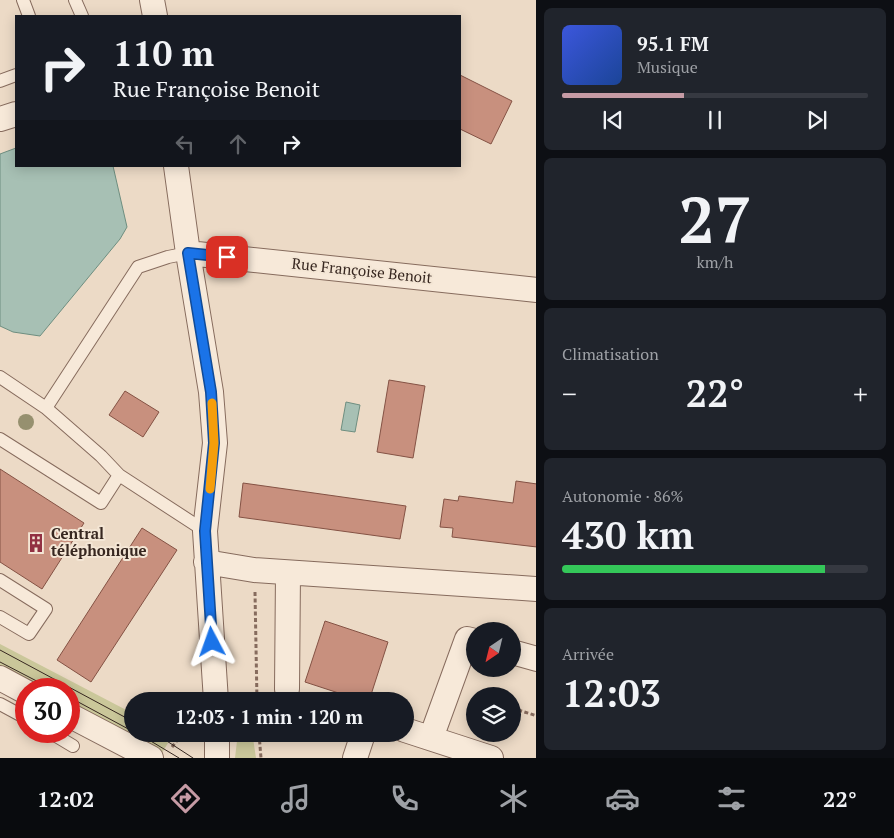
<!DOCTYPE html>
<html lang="fr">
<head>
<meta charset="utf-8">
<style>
  body { margin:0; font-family:"PT Serif",serif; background:#20242c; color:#f1f3f6; height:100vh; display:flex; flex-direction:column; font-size:19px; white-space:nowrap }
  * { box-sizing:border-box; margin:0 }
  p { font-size:16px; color:#9ea1a6 }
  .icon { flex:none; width:28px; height:28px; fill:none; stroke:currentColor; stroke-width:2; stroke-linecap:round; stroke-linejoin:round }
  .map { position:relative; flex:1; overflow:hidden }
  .details { display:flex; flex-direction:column; gap:8px; padding:8px; background:#0d0f14; width:358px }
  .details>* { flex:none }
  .banner { position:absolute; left:15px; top:15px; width:446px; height:152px; border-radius:0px; box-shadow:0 2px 12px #0003; background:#171b24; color:#f1f3f6; overflow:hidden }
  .needle { width:32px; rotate:215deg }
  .fabs { position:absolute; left:466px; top:622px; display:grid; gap:10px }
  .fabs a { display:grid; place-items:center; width:55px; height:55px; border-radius:50%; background:#171b24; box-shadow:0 2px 12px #0003; font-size:25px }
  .speed { position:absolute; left:15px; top:678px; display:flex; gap:10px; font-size:25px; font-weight:700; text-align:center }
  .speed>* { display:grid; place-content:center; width:65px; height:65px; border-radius:50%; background:#171b24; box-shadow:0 2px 12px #0003; line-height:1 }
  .speed .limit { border:8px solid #d22; background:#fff; color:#111 }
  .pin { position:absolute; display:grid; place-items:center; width:42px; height:42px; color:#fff; margin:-21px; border-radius:10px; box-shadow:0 2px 8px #0006 }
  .me { position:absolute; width:55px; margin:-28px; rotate:356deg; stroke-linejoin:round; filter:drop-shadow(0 0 4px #0008) }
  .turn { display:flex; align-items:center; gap:18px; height:105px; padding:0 15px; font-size:22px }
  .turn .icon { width:65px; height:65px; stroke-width:2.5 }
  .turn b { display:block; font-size:35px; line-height:42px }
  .lanes { display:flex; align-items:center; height:48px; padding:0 15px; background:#0003; justify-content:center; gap:25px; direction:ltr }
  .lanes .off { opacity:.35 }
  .big { font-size:38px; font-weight:800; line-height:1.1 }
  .details .card { flex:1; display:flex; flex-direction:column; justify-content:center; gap:8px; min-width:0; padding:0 18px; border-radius:8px; background:#20242c }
  .details .dial { align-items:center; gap:0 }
  .dial b { font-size:65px; line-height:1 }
  .song { display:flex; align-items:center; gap:15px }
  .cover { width:60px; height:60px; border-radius:8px; background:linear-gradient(135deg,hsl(230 70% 55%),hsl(220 70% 35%)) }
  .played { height:5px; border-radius:2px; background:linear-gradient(90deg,#c69ba5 40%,#363941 40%) }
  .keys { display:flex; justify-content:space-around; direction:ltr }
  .heat { display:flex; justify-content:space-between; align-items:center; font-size:28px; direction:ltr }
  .charge { height:8px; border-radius:4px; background:linear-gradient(90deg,#34c759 86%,#363941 0) }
  .trip { position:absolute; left:124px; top:692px; width:290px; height:50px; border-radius:25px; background:#171b24; box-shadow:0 2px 12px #0003; font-weight:800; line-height:50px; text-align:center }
  .dock { display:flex; height:80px; justify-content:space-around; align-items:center; background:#090b0e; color:#9ea1a6 }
  .dock .icon { width:35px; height:35px }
  .dock .active { color:#c69ba5 }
  .dock b { font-size:22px; color:#f1f3f6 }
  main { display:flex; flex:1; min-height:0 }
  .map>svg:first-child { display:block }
</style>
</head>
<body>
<main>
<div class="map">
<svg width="537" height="758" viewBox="0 0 537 758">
  <rect width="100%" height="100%" fill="#ecdac6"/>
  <path fill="#cac79a" d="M0 644 132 713V734L173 735 160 756 69 707V689H35L0 670Z
    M253 738 256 758H235L237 741Z"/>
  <path fill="#a7c0b4" stroke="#6e8e80" d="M16 148V166H113L127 227 120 239 40 336 13 332 0 326V154Z
    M346 402 360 405 355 432 341 430Z"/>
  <path fill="#c8907e" stroke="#845244" d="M460 75 512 101 491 144 460 129Z
    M389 380 425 386 413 458 377 452Z
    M125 391 159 412 143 437 109 415Z
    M0 469 84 523 42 589 0 562Z
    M516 481 537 484V547L452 537 453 528 440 527 444 499 458 501 459 496 513 503Z
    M243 483 406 506 400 539 239 517Z
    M142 528 177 550 91 682 57 660Z
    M325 621 388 642 369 701H363L305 682Z"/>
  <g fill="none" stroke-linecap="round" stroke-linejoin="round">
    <g stroke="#866b5d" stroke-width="14">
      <path id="service" d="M23 0 29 16
        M75 0 82 16
        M0 81 16 75
        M0 377 46 408 101 456 119 475 205 531
        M46 408 138 267 168 257 188 253
        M0 439 101 503 119 475
        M0 580 46 609 29 634 0 617
        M0 704 26 718
        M48 731 73 746"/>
    </g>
    <g stroke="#866b5d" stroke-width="26">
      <path id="minor" d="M152 0 155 16
        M0 119 16 114
        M176 166 188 253 211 392 215 443 205 531 216 701
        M188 253 537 290
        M206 562 254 570 537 589
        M512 652 537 659
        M0 678 26 692
        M287 689 288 573
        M69 715 151 758
        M405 730 491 758
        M217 734V758
        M431 738 467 639 475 641
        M355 758 363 734"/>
    </g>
    <path stroke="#866b5d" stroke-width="3" stroke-dasharray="4 2.5" stroke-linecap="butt" d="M255 592 257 701
      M512 708 537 716
      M259 734 261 758
      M172 747 182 734"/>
    <use href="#service" stroke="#f7e9d9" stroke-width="12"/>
    <use href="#minor" stroke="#f7e9d9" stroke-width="24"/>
    <path stroke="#372720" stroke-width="1" d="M0 650 132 721
      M0 662 52 689
      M69 697 132 731
      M139 734 179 758
      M156 734 193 758"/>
  </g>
  <circle fill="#96906f" cx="26" cy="422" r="8"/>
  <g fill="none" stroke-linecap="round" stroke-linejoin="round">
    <g stroke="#114b97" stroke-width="12">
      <path id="route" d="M212 642 205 531 214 443 211 392 188 253 227 257"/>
    </g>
    <use href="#route" stroke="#1a73e8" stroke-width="9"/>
    <path stroke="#f59e0b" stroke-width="9" d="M210 489 214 443 212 403"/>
  </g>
  <defs>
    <g id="building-bare" transform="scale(1.5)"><path d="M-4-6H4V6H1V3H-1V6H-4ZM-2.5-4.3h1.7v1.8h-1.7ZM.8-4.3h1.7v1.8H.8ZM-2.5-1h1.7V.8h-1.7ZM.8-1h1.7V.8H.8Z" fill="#923042" stroke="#f4e6d5" stroke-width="2.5" paint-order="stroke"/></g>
  </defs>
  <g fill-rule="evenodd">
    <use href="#building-bare" x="36" y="543"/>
  </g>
  <g text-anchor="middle" stroke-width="4" stroke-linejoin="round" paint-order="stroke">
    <g font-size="15" fill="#372720" stroke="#f4e6d5">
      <text transform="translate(362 271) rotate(6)" y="5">Rue Françoise Benoit</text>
    </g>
    <g font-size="15" font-weight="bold" fill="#372720" stroke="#f4e6d5" text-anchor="start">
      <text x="51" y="539">Central<tspan x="51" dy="17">téléphonique</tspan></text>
    </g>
  </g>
</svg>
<div class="fabs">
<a><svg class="needle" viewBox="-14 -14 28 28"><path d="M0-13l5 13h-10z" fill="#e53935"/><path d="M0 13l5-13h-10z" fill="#9ea1a6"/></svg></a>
<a><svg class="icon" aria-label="layers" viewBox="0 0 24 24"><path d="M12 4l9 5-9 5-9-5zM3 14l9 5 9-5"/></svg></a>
</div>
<div class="speed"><div class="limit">30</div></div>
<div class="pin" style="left:227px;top:257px;background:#d93025"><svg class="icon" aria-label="arrive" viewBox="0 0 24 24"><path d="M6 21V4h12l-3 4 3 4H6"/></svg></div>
<svg class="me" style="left:212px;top:642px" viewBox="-20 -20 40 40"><path d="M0-17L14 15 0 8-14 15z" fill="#1a73e8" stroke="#fff" stroke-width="4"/></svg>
<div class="trip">12:03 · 1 min · 120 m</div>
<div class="banner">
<div class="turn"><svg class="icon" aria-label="right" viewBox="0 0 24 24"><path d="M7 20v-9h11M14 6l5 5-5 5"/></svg><div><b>110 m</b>Rue Françoise Benoit</div></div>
<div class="lanes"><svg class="icon off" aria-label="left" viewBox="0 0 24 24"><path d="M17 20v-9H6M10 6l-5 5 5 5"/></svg><svg class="icon off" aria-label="ahead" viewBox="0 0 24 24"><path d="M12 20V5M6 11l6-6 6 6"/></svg><svg class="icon" aria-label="right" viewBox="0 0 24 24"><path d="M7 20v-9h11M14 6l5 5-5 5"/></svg></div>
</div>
</div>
<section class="details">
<div class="card">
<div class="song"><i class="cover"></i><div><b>95.1 FM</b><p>Musique</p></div></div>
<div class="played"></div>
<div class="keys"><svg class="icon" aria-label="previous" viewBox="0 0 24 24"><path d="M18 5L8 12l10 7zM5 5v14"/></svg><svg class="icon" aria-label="pause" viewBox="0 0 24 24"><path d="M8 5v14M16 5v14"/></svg><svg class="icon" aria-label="next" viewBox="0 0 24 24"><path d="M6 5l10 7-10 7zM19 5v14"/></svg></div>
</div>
<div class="card dial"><b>27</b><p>km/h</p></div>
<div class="card"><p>Climatisation</p>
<div class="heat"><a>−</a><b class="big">22°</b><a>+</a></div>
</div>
<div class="card"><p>Autonomie · 86%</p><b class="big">430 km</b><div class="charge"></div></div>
<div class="card"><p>Arrivée</p><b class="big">12:03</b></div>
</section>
</main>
<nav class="dock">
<b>12:02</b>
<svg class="icon active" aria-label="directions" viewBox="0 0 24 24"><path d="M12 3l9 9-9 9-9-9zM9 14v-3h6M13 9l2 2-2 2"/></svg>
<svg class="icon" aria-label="music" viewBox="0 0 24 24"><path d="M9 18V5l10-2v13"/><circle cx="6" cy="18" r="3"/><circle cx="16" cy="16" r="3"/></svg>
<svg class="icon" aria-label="phone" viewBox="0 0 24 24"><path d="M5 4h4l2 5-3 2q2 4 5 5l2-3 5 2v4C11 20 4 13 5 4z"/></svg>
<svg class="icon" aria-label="climate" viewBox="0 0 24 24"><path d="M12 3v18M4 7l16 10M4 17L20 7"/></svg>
<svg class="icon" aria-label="car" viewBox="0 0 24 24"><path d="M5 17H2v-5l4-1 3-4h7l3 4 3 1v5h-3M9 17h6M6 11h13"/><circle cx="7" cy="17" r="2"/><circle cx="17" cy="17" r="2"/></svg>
<svg class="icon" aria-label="filters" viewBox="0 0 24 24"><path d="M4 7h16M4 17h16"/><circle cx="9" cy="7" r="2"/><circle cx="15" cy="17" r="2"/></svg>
<b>22°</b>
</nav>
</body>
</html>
